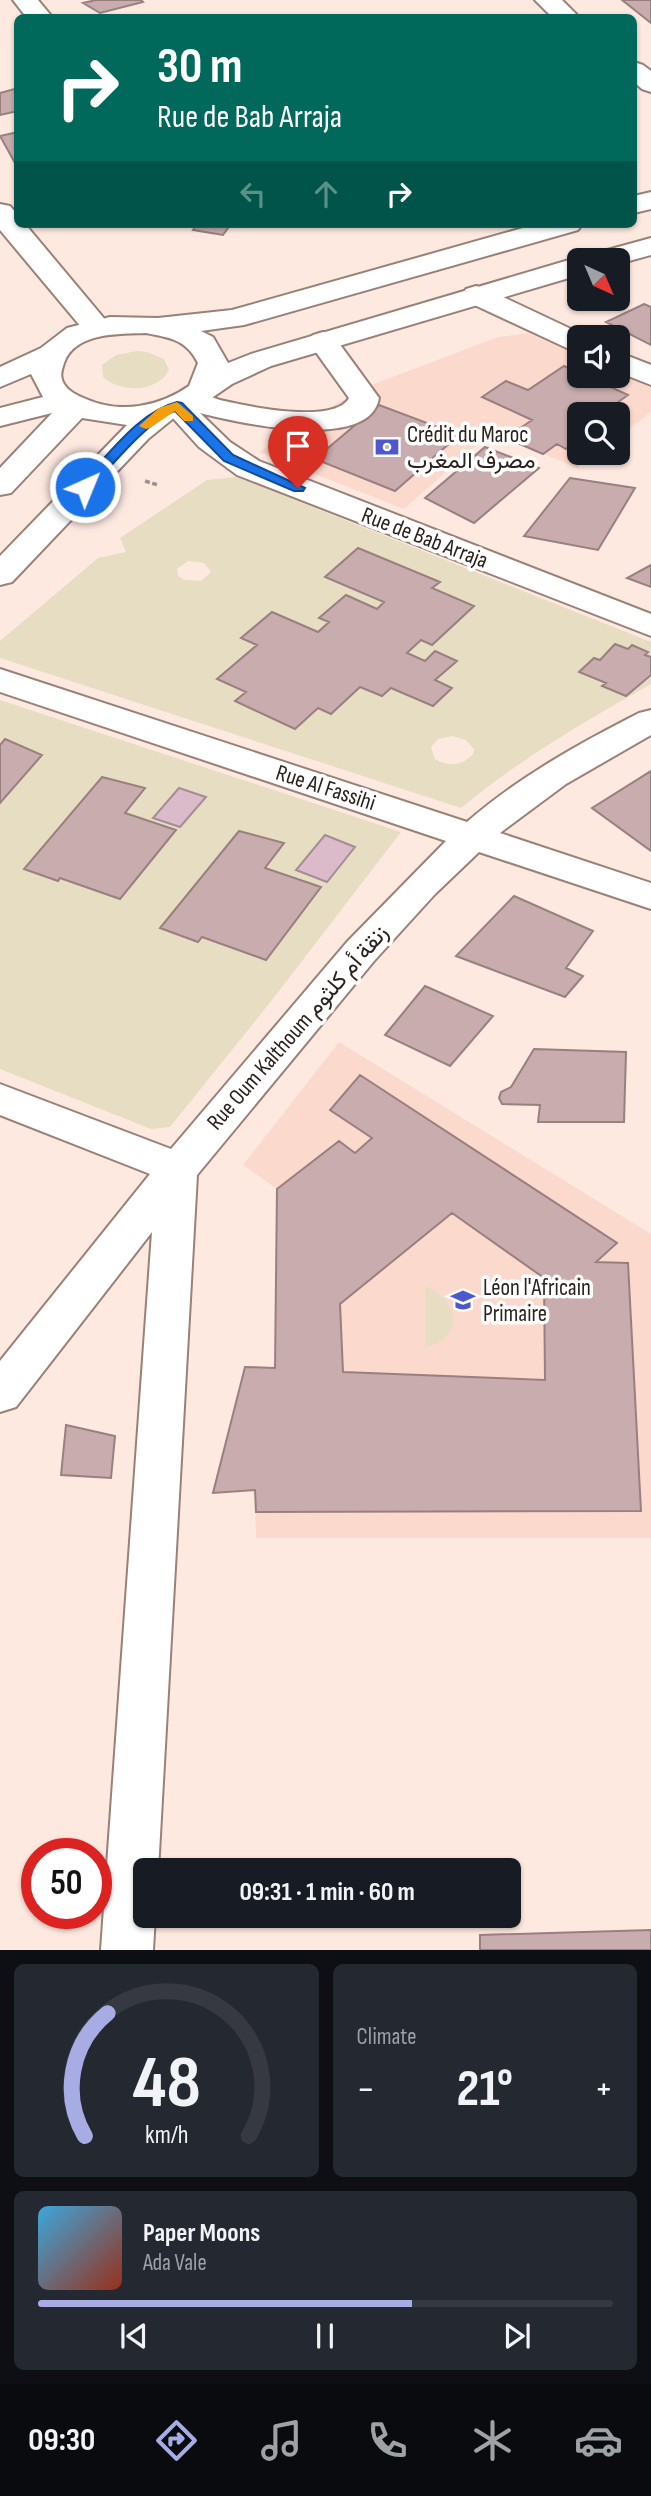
<!DOCTYPE html>
<html lang="en">
<head>
<meta charset="utf-8">
<style>
  body { margin:0; font-family:"Sofia Sans Condensed",Vazirmatn,sans-serif; background:#242831; color:#f1f3f6; height:100vh; display:flex; flex-direction:column; font-size:26px; white-space:nowrap }
  * { box-sizing:border-box; margin:0 }
  p { font-size:23px; color:#9ea1a6 }
  .icon { flex:none; width:38px; height:38px; fill:none; stroke:currentColor; stroke-width:2; stroke-linecap:round; stroke-linejoin:round }
  .map { position:relative; height:1950px; overflow:hidden }
  .side { display:flex; flex-direction:column; gap:14px; padding:14px; background:#0d0f14; flex:1 }
  .side>* { flex:none }
  .top-card { position:absolute; left:14px; top:14px; width:623px; height:214px; border-radius:10px; box-shadow:0 2px 5px #0004; background:#00695c; color:#fff; overflow:hidden }
  .needle { width:46px; rotate:136deg }
  .tools { position:absolute; left:567px; top:248px; display:grid; gap:14px }
  .tools a { display:grid; place-items:center; width:63px; height:63px; border-radius:10px; background:#171b24; box-shadow:0 2px 5px #0004; font-size:35px }
  .speed { position:absolute; left:21px; top:1838px; display:flex; gap:14px; font-size:35px; font-weight:700; text-align:center }
  .speed>* { display:grid; place-content:center; width:91px; height:91px; border-radius:50%; background:#171b24; box-shadow:0 2px 5px #0004; line-height:1 }
  .speed .limit { border:10px solid #d22; background:#fff; color:#111 }
  .pin { position:absolute; display:grid; place-items:center; width:60px; height:60px; color:#fff; margin:-72px -30px; border-radius:50% 50% 50% 0; rotate:-45deg; box-shadow:0 0 7px #0007 }
  .pin .icon { rotate:45deg }
  .me { position:absolute; width:77px; margin:-38px; rotate:44deg; stroke-linejoin:round; filter:drop-shadow(0 0 5px #0008) }
  .turn { display:flex; align-items:center; gap:24px; height:147px; padding:0 28px; font-size:32px }
  .turn .icon { width:91px; height:91px; stroke-width:2.5 }
  .turn b { display:block; font-size:49px; line-height:60px }
  .lanes { display:flex; align-items:center; height:66px; padding:0 28px; background:#0003; justify-content:center; gap:35px; direction:ltr }
  .lanes .off { opacity:.35 }
  .big { font-size:52px; font-weight:700; line-height:1.1 }
  .side .widget { flex:1; display:flex; flex-direction:column; justify-content:center; gap:10px; min-width:0; padding:0 24px; border-radius:10px; background:#242831 }
  .side .dial { align-items:center; gap:0 }
  .dial svg { height:182px; overflow:visible; fill:none; stroke:#363941; stroke-width:7; stroke-linecap:round; text-anchor:middle }
  .dial text { fill:#f1f3f6; stroke:none }
  .song { display:flex; align-items:center; gap:21px }
  .cover { width:84px; height:84px; border-radius:10px; background:linear-gradient(135deg,hsl(200 70% 55%),hsl(10 70% 35%)) }
  .played { height:7px; border-radius:4px; background:linear-gradient(90deg,#a7ade4 65%,#363941 65%) }
  .keys { display:flex; justify-content:space-around; direction:ltr }
  .heat { display:flex; justify-content:space-between; align-items:center; font-size:38px; direction:ltr }
  .side .tiles { flex:1; display:grid; gap:14px; grid-template-columns:1fr 1fr }
  .widget:last-child { grid-column:span 2 }
  .trip { position:absolute; left:133px; top:1858px; width:388px; height:70px; border-radius:10px; background:#171b24; box-shadow:0 2px 5px #0004; font-weight:700; line-height:70px; text-align:center }
  .dock { display:flex; height:112px; justify-content:space-around; align-items:center; background:#090b0e; color:#9ea1a6 }
  .dock .icon { width:49px; height:49px }
  .dock .on { color:#a7ade4 }
  .dock b { font-size:32px; color:#f1f3f6 }
  .map>svg:first-child { display:block }
</style>
</head>
<body>
<div class="map">
<svg width="651" height="1950" viewBox="0 0 651 1950">
  <rect width="100%" height="100%" fill="#fee9e1"/>
  <path fill="#fcd9cd" d="M528 333 579 356V376H618V373L651 388V412L618 437V415H579V453H596L577 468 491 432 404 509 259 452 330 407 374 384 498 337Z
    M339 1042 651 1234V1538H256L255 1490 213 1493 245 1367H275L277 1189 243 1165Z"/>
  <path fill="#e6ddc2" fill-rule="evenodd" d="M137 351 147 352 164 359 169 370C157 393 121 393 103 377L102 365 116 355Z
    M237 477 651 642V657L645 655 647 651 632 645 600 660 594 658 580 672 606 683 603 687 626 696 651 675V684C584 722 520 759 461 808L0 658V641L98 558 126 552 120 538 207 480ZM358 548 439 582 432 588 474 606 432 644 421 640 407 653 425 661 435 651 456 660 435 680 452 688 433 706 391 688 382 696 360 687 331 713 318 708 295 728 235 701 246 692 257 645 241 637 271 612 318 632 329 622 320 618 345 596 377 609 384 602ZM188 561 204 563 211 572 201 581 185 580 178 576 177 569ZM453 736 466 740 474 749 473 754C463 766 449 767 435 759L431 747 438 739Z
    M0 700 401 832 272 1000 170 1127 151 1129 0 1069ZM83 799 175 830 60 878 24 869ZM221 853 321 887 266 960 202 937 197 942 161 928Z
    M425 1286C460 1299 466 1339 425 1347Z"/>
  <path fill="#dbbac9" stroke="#a68c96" stroke-width="2" d="M179 788 206 797 180 827 153 818Z
    M325 835 355 847 327 882 296 870Z"/>
  <path fill="#c8acae" stroke="#9a7f81" stroke-width="2" fill-rule="evenodd" d="M96 0H141L143 2 100 13 83 3Z
    M622 0H651V23Z
    M18 88V111L0 115V93Z
    M18 132V162L15 163 0 136Z
    M182 224H231L223 235 193 230 196 226Z
    M644 304 651 307V345L606 322Z
    M564 366 579 373V376H587L628 395 614 405 622 409 614 415H579V439L566 449 557 444 543 454 506 438 532 420 482 397 506 381 528 390Z
    M379 405 459 435 395 491 315 459Z
    M485 447 539 468 474 523 425 498Z
    M570 478 635 488 598 550 524 536Z
    M358 548 440 582 432 588 474 606 432 645 421 640 407 653 425 661 435 651 457 661 435 680 452 688 433 706 391 688 382 696 360 687 331 714 318 708 295 729 235 701 246 692 217 679 257 645 241 638 272 612 318 632 329 622 319 618 346 595 377 609 384 602 325 577Z
    M651 565V587L627 578Z
    M615 644 628 649 632 645 648 652 645 655 651 657V675L626 696 602 686 606 683 579 672 594 658 600 660Z
    M5 739 42 755 0 803V745Z
    M651 771V851L592 808Z
    M102 777 145 788 125 813 176 830 120 899 60 878 58 881 24 869Z
    M239 831 284 843 265 868 321 887 266 960 202 937 198 942 160 928Z
    M514 896 593 931 566 968 583 976 565 997 456 956Z
    M425 986 493 1016 450 1066 385 1035Z
    M534 1049 626 1052 624 1122H538L540 1105 502 1104 499 1098 501 1092 511 1087Z
    M360 1075 617 1243 596 1262 628 1263 641 1511 256 1512 255 1490 213 1493 245 1367 275 1368 277 1189 339 1141 355 1153 372 1138 330 1110ZM452 1213 544 1278 545 1380 343 1372 340 1304Z
    M66 1425 115 1436 111 1478 61 1475Z
    M651 1930V1950H480V1935Z"/>
  <g fill="none" stroke-linecap="round" stroke-linejoin="round">
    <g stroke="#998178" stroke-width="4">
      <path id="minor" d="M13 0H38L53 18H27Z
        M535 0H562L580 18H553Z
        M634 62 643 65 651 71V92L642 89 634 82Z
        M0 204 10 206 18 215V224H25L107 322 112 328 107 334 97 337 87 334 0 230Z
        M476 286 486 289 590 338H579V352L569 349 466 301 462 295 466 289Z
        M323 332 333 335 379 398C370 453 235 422 200 413L230 442 259 461 651 614V636L237 475 199 447 162 406C167 399 179 391 188 391 199 391 210 397 220 400 246 406 334 425 349 398L308 341 313 335Z
        M618 352 651 365V385L618 372Z
        M0 669 467 822C519 777 578 744 639 713L651 710V735L566 784 500 833 651 883V909L479 852 435 894 374 961 197 1175 158 1871H145V1916H155L153 1950H101L152 1232 16 1407 0 1412V1361L150 1174 0 1115V1084L171 1149 347 942 446 841 0 692Z"/>
    </g>
    <g stroke="#998178" stroke-width="4">
      <path id="major" d="M651 192V209L634 213V196Z
        M537 224H582L578 230 244 325 201 331 213 337 228 363 251 354 569 260 586 259 589 255 651 238V255L618 264V261H579V275L271 366 232 384 197 408 175 417 148 439 12 582 0 585V556L127 425 82 418 11 493 0 495V468L52 413 0 426V408L43 397 31 374 0 387V367L41 348 67 328 110 317 158 318 232 310ZM146 333C170 338 186 339 198 363L189 386C159 407 120 414 86 399 78 396 68 391 64 384 59 376 62 370 64 363 75 332 119 334 146 333Z"/>
    </g>
    <path stroke="#9f9089" stroke-width="3.5" stroke-dasharray="5 2.5" stroke-linecap="butt" d="M145 481 158 485"/>
    <use href="#minor" fill="#fff" fill-rule="evenodd"/>
    <use href="#major" fill="#fff" fill-rule="evenodd"/>
  </g>
  <path fill="#1a73e8" stroke="#114b97" stroke-width="2" d="M177 402 182 403 233 455 305 488 303 491H294L224 461 175 411C149 419 109 469 90 489H80V484C108 456 138 412 177 402Z"/>
  <path fill="#f59e0b" d="M177 402 193 416V421H184L175 411 150 428 146 429 139 426 159 408Z"/>
  <defs>
    <g id="bank-bare" transform="scale(1.89)"><path d="M-6-4H6V4H-6ZM0-2.3a2.3 2.3 0 1 0 0 4.6a2.3 2.3 0 1 0 0-4.6Z" fill="#4d58ce" stroke="#fff" stroke-width="2.5" paint-order="stroke"/></g>
    <g id="school-bare" transform="scale(1.89)"><path d="M0-5L7-2L0 1L-7-2ZM-4 1L0 2.5L4 1V4Q0 6-4 4Z" fill="#4d58ce" stroke="#fff" stroke-width="2.5" paint-order="stroke"/></g>
  </defs>
  <g fill-rule="evenodd">
    <use href="#bank-bare" x="387" y="447"/>
    <use href="#school-bare" x="463" y="1300"/>
  </g>
  <g text-anchor="middle" stroke-width="7" stroke-linejoin="round" paint-order="stroke">
    <g font-size="23" fill="#2b221e" stroke="#fff" text-anchor="start">
      <text x="407" y="442">Crédit du Maroc<tspan x="407" dy="26">مصرف المغرب</tspan></text>
      <text x="483" y="1295">Léon l'Africain<tspan x="483" dy="26">Primaire</tspan></text>
    </g>
    <g font-size="23" fill="#2b221e" stroke="#fff">
      <text transform="translate(425 537) rotate(21)" y="8">Rue de Bab Arraja</text>
      <text transform="translate(326 787) rotate(18)" y="8">Rue Al Fassihi</text>
      <text transform="translate(297 1027) rotate(-49)" y="8">Rue Oum Kalthoum زنقة أم كلثوم</text>
    </g>
  </g>
</svg>
<div class="tools">
<a><svg class="needle" viewBox="-14 -14 28 28"><path d="M0-13l5 13h-10z" fill="#e53935"/><path d="M0 13l5-13h-10z" fill="#9ea1a6"/></svg></a>
<a><svg class="icon" aria-label="sound" viewBox="0 0 24 24"><path d="M4 9h4l5-4v14l-5-4H4zM17 9q2 3 0 6"/></svg></a>
<a><svg class="icon" aria-label="search" viewBox="0 0 24 24"><circle cx="10" cy="10" r="6"/><path d="M15 15l6 6"/></svg></a>
</div>
<div class="speed"><div class="limit">50</div></div>
<div class="pin" style="left:298px;top:488px;background:#d93025"><svg class="icon" aria-label="arrive" viewBox="0 0 24 24"><path d="M6 21V4h12l-3 4 3 4H6"/></svg></div>
<svg class="me" style="left:85px;top:487px" viewBox="-20 -20 40 40"><circle r="17" fill="#1a73e8" stroke="#fff" stroke-width="3"/><path d="M0-11L8 9 0 5-8 9z" fill="#fff"/></svg>
<div class="trip">09:31 · 1 min · 60 m</div>
<div class="top-card">
<div class="turn"><svg class="icon" aria-label="right" viewBox="0 0 24 24"><path d="M7 20v-9h11M14 6l5 5-5 5"/></svg><div><b>30 m</b>Rue de Bab Arraja</div></div>
<div class="lanes"><svg class="icon off" aria-label="left" viewBox="0 0 24 24"><path d="M17 20v-9H6M10 6l-5 5 5 5"/></svg><svg class="icon off" aria-label="ahead" viewBox="0 0 24 24"><path d="M12 20V5M6 11l6-6 6 6"/></svg><svg class="icon" aria-label="right" viewBox="0 0 24 24"><path d="M7 20v-9h11M14 6l5 5-5 5"/></svg></div>
</div>
</div>
<section class="side">
<div class="tiles">
<div class="widget dial"><svg viewBox="0 0 100 80">
<path d="M14 69A42 42 0 1 1 86 69"/>
<path d="M14 69A42 42 0 0 1 24 15" stroke="#a7ade4"/>
<text x="50" y="56" font-size="32" font-weight="700">48</text>
<text x="50" y="72" font-size="11">km/h</text>
</svg></div>
<div class="widget"><p>Climate</p>
<div class="heat"><a>−</a><b class="big">21°</b><a>+</a></div>
</div>
<div class="widget">
<div class="song"><i class="cover"></i><div><b>Paper Moons</b><p>Ada Vale</p></div></div>
<div class="played"></div>
<div class="keys"><svg class="icon" aria-label="previous" viewBox="0 0 24 24"><path d="M18 5L8 12l10 7zM5 5v14"/></svg><svg class="icon" aria-label="pause" viewBox="0 0 24 24"><path d="M8 5v14M16 5v14"/></svg><svg class="icon" aria-label="next" viewBox="0 0 24 24"><path d="M6 5l10 7-10 7zM19 5v14"/></svg></div>
</div>
</div>
</section>
<nav class="dock">
<b>09:30</b>
<svg class="icon on" aria-label="directions" viewBox="0 0 24 24"><path d="M12 3l9 9-9 9-9-9zM9 14v-3h6M13 9l2 2-2 2"/></svg>
<svg class="icon" aria-label="music" viewBox="0 0 24 24"><path d="M9 18V5l10-2v13"/><circle cx="6" cy="18" r="3"/><circle cx="16" cy="16" r="3"/></svg>
<svg class="icon" aria-label="phone" viewBox="0 0 24 24"><path d="M5 4h4l2 5-3 2q2 4 5 5l2-3 5 2v4C11 20 4 13 5 4z"/></svg>
<svg class="icon" aria-label="climate" viewBox="0 0 24 24"><path d="M12 3v18M4 7l16 10M4 17L20 7"/></svg>
<svg class="icon" aria-label="car" viewBox="0 0 24 24"><path d="M5 17H2v-5l4-1 3-4h7l3 4 3 1v5h-3M9 17h6M6 11h13"/><circle cx="7" cy="17" r="2"/><circle cx="17" cy="17" r="2"/></svg>
</nav>
</body>
</html>
